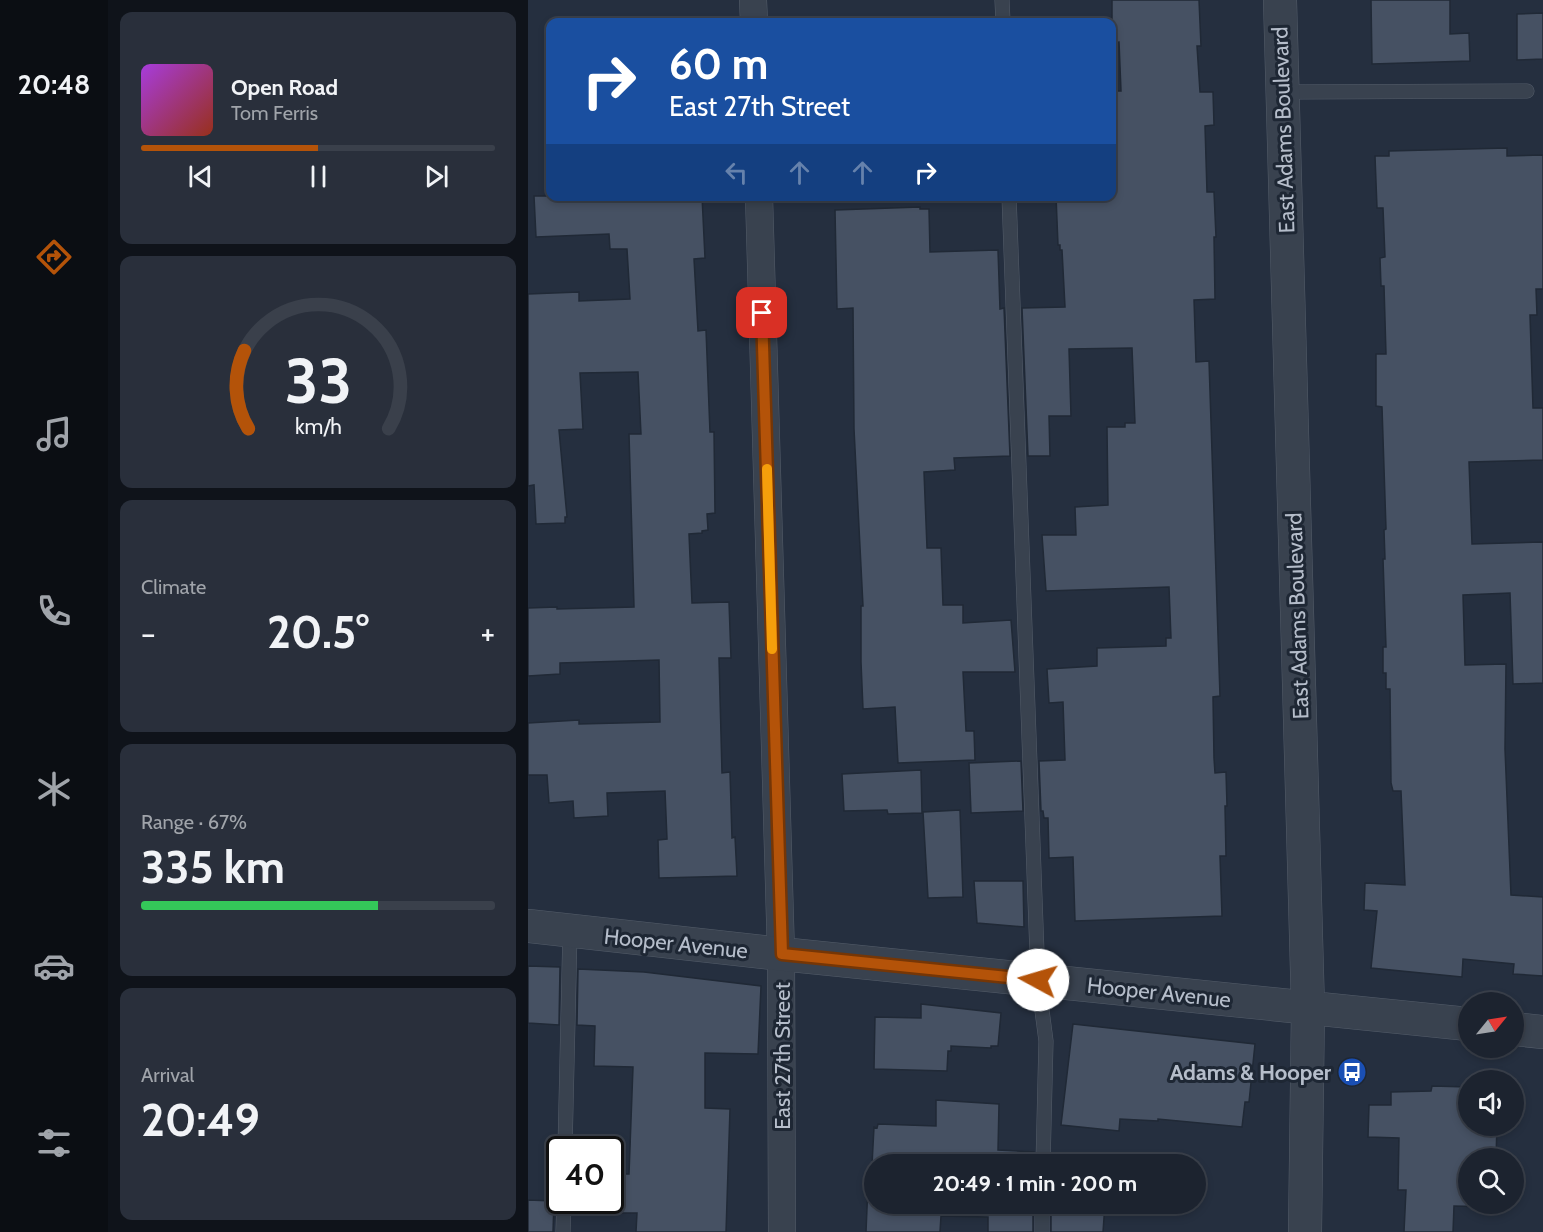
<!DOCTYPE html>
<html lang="en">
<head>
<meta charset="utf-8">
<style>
  body { margin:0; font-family:Cabin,sans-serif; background:#292f3b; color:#f1f3f6; height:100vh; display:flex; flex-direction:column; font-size:22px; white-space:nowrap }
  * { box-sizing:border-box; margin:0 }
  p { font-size:20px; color:#a0a4aa }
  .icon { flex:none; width:33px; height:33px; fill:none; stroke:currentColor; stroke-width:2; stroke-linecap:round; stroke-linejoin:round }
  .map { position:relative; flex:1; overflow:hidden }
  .panel { display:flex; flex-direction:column; gap:12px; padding:12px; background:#0f131a; width:420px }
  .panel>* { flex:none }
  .top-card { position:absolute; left:18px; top:18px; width:570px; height:183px; border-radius:12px; box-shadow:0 3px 9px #0003,0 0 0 2px #3a404b; background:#1a4fa0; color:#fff; overflow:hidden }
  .needle { width:39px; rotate:60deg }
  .buttons { position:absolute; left:930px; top:992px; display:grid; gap:12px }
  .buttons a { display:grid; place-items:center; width:66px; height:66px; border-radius:50%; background:#1c232f; box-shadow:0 3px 9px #0003,0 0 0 2px #3a404b; font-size:30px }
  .speed { position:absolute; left:18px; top:1136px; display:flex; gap:12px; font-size:30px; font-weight:700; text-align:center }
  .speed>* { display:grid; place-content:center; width:78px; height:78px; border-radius:50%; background:#1c232f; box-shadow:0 3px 9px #0003,0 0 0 2px #3a404b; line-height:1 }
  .speed .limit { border:3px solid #111; border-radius:9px; background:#fff; color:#111 }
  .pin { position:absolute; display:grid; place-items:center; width:51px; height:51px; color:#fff; margin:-26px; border-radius:12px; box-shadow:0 3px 9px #0006 }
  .me { position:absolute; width:66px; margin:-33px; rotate:276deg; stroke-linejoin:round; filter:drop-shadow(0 0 4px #0008) }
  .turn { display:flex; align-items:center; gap:21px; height:126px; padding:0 24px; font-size:27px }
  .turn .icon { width:78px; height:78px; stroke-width:2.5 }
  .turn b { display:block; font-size:42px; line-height:51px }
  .lanes { display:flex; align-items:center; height:57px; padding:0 24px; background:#0003; justify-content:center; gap:30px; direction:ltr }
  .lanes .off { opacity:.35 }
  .big { font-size:45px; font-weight:800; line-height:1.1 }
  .panel .tile { flex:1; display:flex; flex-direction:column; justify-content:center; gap:9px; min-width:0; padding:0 21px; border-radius:12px; background:#292f3b }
  .panel .dial { align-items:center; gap:0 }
  .dial svg { height:156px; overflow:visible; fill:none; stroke:#3a404b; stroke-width:7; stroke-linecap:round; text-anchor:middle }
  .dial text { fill:#f1f3f6; stroke:none }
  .song { display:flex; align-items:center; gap:18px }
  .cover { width:72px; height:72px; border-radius:9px; background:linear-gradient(135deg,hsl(280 70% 55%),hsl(10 70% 35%)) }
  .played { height:6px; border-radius:3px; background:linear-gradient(90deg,#b45309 50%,#3a404b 50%) }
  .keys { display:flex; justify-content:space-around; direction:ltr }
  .heat { display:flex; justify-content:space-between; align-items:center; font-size:33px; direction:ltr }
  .charge { height:9px; border-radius:4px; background:linear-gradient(90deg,#34c759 67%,#3a404b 0) }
  .trip { position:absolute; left:336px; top:1154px; width:342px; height:60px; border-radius:30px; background:#1c232f; box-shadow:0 3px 9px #0003,0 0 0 2px #3a404b; font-weight:800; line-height:60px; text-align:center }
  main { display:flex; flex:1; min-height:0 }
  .dock { display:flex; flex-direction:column; width:108px; justify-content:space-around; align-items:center; background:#0b0e13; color:#a0a4aa }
  .dock .icon { width:42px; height:42px }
  .dock .selected { color:#b45309 }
  .dock b { font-size:27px; color:#f1f3f6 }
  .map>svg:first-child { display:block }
</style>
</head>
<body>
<main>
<nav class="dock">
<b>20:48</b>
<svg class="icon selected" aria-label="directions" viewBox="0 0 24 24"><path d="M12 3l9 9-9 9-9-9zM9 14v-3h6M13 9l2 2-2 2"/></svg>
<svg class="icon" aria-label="music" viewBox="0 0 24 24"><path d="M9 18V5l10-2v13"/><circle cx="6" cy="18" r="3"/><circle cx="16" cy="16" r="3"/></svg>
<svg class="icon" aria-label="phone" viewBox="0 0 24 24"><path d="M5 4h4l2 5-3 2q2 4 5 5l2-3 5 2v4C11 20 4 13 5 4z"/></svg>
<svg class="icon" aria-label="climate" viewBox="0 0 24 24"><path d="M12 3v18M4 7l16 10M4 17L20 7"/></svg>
<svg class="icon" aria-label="car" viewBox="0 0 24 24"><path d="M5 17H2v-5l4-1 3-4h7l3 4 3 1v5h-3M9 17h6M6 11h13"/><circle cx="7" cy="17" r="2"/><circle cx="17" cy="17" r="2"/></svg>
<svg class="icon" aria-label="filters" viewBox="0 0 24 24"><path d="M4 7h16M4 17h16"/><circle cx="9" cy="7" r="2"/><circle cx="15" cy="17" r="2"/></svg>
</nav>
<section class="panel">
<div class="tile">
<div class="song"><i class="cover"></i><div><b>Open Road</b><p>Tom Ferris</p></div></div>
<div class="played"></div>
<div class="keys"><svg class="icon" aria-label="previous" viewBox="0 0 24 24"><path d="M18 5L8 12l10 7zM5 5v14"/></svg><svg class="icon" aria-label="pause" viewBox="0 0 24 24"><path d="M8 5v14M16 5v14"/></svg><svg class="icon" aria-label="next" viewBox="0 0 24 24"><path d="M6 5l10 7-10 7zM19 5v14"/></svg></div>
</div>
<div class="tile dial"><svg viewBox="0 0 100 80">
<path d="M14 69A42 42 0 1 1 86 69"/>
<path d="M14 69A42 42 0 0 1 12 29" stroke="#b45309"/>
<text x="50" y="56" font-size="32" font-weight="700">33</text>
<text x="50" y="72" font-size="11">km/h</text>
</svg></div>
<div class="tile"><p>Climate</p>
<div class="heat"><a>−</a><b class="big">20.5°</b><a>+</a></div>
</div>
<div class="tile"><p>Range · 67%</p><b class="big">335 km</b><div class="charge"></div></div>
<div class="tile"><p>Arrival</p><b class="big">20:49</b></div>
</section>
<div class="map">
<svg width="1015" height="1232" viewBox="0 0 1015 1232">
  <rect width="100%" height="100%" fill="#252f3f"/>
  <path fill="#465163" stroke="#202936" stroke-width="1.5" d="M584 0H671L673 46H669L672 92H685L686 125 677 126 679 192H686L688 237H686L687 299 666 300 668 362 681 361 692 696 685 697 686 758 687 773 698 772 699 806H697L698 856H692L694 916 547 921 545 857 521 858 520 818H516L515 811H513L511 761 537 760 535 702 521 703 519 669 569 666V648L638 646V638H643L641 587 518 591 514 535H548L547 507 580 505 579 427H597V423H607L604 348 541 349 543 416H521L522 456H500L494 308 537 307 534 250H532V245H530L528 196H584V91H593L591 42 584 43Z
    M843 0H922V34L941 33 942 61 844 64Z
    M1015 13V59L989 60V14Z
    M979 148V156L1015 155V289H1008L1009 315H1002L1005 408H1015V460L941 462 944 544 1015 542V683L985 684 982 593 935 595 937 665 978 664 977 749 983 895 1015 897V976L985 974 986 964 935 959 934 977 843 968 849 911 836 910 837 883 877 885 873 791H865L863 783 862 689H858V673H855V647H858L855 559H857L856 530 858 529 854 407 848 406V354H858L856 286H853L852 258 857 257 855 208H849L847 156H861V151Z
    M6 196H174L177 258 166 259 170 331 178 330 182 432H186L187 513 179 514 180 530 174 531V533L161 534 164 603 201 602 203 658H191L194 773 202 772 204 838 207 837 209 876 131 878 130 840 139 839 137 791 79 793 80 816 46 818 45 801 21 803 19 775H0V723L51 720V724L132 722 131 660 32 663V674L0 676V608L29 607V609L106 607 101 434H113L110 372 52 373 55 429 31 430 39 517H37V523L8 524 6 485 0 486V294L51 292V301L102 299 99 249H82L81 234 8 237Z
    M392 207V209H401L402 252 470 250 472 309 476 308 482 456 426 458 427 470 396 472 399 548H413L415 605H435V623L483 620 487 672H435L438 731H446L447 760 370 763 367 707 335 709 333 662V606H335L326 429 325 308 309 309 307 210Z
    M493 761 495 811 443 813 441 763Z
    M393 770 394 813 360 814 359 810 316 811 314 774Z
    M432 810 435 897 400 898 395 812Z
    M446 881H495L496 927 449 923Z
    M0 966 32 967 31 1025 0 1023Z
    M50 969 116 972 233 986 230 1054 177 1053V1108L202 1109 198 1232H108L109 1213H82V1174H101L105 1067 66 1066 67 1026 49 1025Z
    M393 1004 473 1013 470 1046H463V1048L423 1046V1051H420L419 1071 346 1069 347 1017 393 1018Z
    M545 1024 727 1044 721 1102H717L714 1127 630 1119V1121L592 1119 591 1131 533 1125Z
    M904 1086 940 1087V1125H969L968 1158H940V1203H967V1207L926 1206 925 1232H876L878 1190H870L871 1138 840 1137 841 1105H863V1092L903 1091Z
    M408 1100 471 1104 470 1150 506 1152V1164H346V1203H505V1232H460V1217L413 1216 412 1232H338L340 1184H343L346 1127 349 1128 350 1124 408 1126Z
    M0 1200 26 1201 25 1232H0Z
    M523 1203 577 1204 575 1232H523Z"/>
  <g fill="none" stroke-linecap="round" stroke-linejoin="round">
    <g stroke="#545d6a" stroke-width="15">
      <path id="service" d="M474 0 475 22
        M754 92 999 91
        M481 196 510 980 518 1041 515 1164
        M37 1149 42 931
        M35 1232 36 1200
        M514 1232V1203"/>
    </g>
    <g stroke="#545d6a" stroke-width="28">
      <path id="minor" d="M225 0 226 22
        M231 196 253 954 254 1232"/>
    </g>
    <g stroke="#545d6a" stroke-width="34">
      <path id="tertiary" d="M752 0 780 1008 777 1232
        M0 926 253 954 940 1024
        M986 1029 1015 1032"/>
    </g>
    <use href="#service" stroke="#39424f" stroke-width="14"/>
    <use href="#minor" stroke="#39424f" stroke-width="27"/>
    <use href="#tertiary" stroke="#39424f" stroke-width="33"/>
  </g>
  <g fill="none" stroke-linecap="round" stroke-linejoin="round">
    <g stroke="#753606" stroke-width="15">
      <path id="route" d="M234 313 254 954 510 980"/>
    </g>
    <use href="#route" stroke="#b45309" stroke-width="10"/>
    <path stroke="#f59e0b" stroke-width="10" d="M239 469 244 649"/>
  </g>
  <defs>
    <g id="bus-disc" transform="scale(1.5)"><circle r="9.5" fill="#1a4fb4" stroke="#1e2734"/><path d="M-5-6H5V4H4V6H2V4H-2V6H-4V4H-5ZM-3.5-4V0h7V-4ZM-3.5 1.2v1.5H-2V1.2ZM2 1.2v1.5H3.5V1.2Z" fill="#fff"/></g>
  </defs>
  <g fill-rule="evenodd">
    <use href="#bus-disc" x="824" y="1072"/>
  </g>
  <g text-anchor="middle" stroke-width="6" stroke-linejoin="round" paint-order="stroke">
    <g font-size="22" fill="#b5bdca" stroke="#1e2734">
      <text transform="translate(755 130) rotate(-92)" y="8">East Adams Boulevard</text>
      <text transform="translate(769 616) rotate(-92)" y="8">East Adams Boulevard</text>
      <text transform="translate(148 943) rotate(6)" y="8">Hooper Avenue</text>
      <text transform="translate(631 992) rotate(6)" y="8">Hooper Avenue</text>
      <text transform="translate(254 1056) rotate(-90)" y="8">East 27th Street</text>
    </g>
    <g font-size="22" font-weight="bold" fill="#b5bdca" stroke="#1e2734" text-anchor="end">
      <text x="803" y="1080">Adams &amp; Hooper</text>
    </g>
  </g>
</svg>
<div class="buttons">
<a><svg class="needle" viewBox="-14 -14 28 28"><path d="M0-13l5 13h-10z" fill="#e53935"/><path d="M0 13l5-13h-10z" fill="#a0a4aa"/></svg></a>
<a><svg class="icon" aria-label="sound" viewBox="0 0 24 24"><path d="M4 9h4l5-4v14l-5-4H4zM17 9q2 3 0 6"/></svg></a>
<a><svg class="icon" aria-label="search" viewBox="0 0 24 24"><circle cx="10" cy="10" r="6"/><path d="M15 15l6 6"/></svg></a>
</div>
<div class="speed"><div class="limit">40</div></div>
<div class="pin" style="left:234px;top:313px;background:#d93025"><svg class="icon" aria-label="arrive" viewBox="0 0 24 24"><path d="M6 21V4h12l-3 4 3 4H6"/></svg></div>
<svg class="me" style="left:510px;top:980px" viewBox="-20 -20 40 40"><circle r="19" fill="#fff"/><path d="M0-13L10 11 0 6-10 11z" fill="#b45309"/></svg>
<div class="trip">20:49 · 1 min · 200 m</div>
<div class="top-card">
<div class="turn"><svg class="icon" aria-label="right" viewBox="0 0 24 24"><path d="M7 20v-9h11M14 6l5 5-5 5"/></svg><div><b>60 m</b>East 27th Street</div></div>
<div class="lanes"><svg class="icon off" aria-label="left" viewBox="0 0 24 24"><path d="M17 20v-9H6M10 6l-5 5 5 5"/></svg><svg class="icon off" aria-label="ahead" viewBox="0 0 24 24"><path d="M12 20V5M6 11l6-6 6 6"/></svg><svg class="icon off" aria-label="ahead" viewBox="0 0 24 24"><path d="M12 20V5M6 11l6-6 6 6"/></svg><svg class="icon" aria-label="right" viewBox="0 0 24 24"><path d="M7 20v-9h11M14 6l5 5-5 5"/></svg></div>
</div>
</div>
</main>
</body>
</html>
